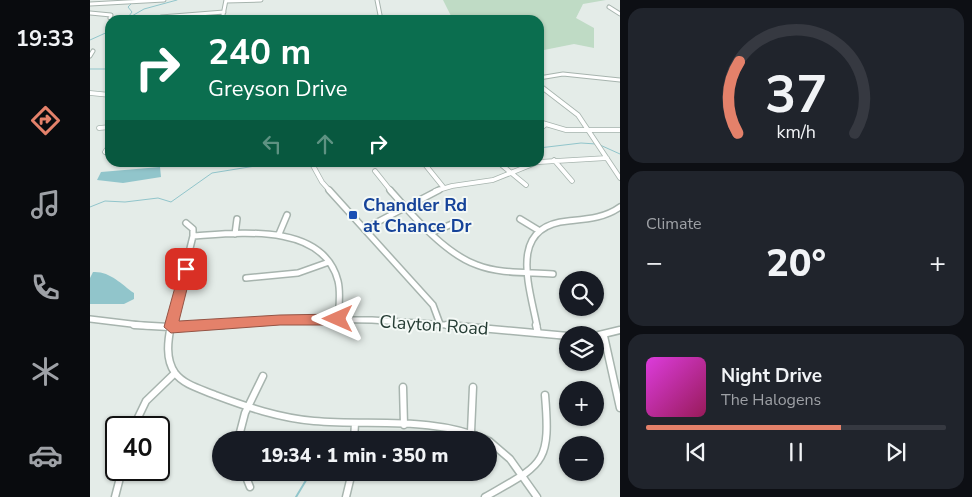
<!DOCTYPE html>
<html lang="en">
<head>
<meta charset="utf-8">
<style>
  body { margin:0; font-family:"Nunito Sans",sans-serif; background:#20242c; color:#f1f3f6; height:100vh; display:flex; flex-direction:column; font-size:19px; white-space:nowrap }
  * { box-sizing:border-box; margin:0 }
  p { font-size:16px; color:#9ea1a6 }
  .icon { flex:none; width:28px; height:28px; fill:none; stroke:currentColor; stroke-width:2; stroke-linecap:round; stroke-linejoin:round }
  .map { position:relative; flex:1; overflow:hidden }
  .side { display:flex; flex-direction:column; gap:8px; padding:8px; background:#0d0f14; width:352px }
  .side>* { flex:none }
  .hud { position:absolute; left:15px; top:15px; width:439px; height:152px; border-radius:15px; box-shadow:0 1px 4px #0004; background:#0b6e4f; color:#fff; overflow:hidden }
  .tools { position:absolute; left:469px; top:271px; display:grid; gap:10px }
  .tools a { display:grid; place-items:center; width:45px; height:45px; border-radius:50%; background:#171b24; box-shadow:0 1px 4px #0004; font-size:25px }
  .speed { position:absolute; left:15px; top:416px; display:flex; gap:10px; font-size:25px; font-weight:700; text-align:center }
  .speed>* { display:grid; place-content:center; width:65px; height:65px; border-radius:50%; background:#171b24; box-shadow:0 1px 4px #0004; line-height:1 }
  .speed .limit { border:2px solid #111; border-radius:8px; background:#fff; color:#111 }
  .pin { position:absolute; display:grid; place-items:center; width:42px; height:42px; color:#fff; margin:-21px; border-radius:10px; box-shadow:0 2px 8px #0006 }
  .me { position:absolute; width:55px; margin:-28px; rotate:270deg; stroke-linejoin:round; filter:drop-shadow(0 0 4px #0008) }
  .turn { display:flex; align-items:center; gap:18px; height:105px; padding:0 20px; font-size:22px }
  .turn .icon { width:65px; height:65px; stroke-width:2.5 }
  .turn b { display:block; font-size:35px; line-height:42px }
  .lanes { display:flex; align-items:center; height:48px; padding:0 20px; background:#0003; justify-content:center; gap:25px; direction:ltr }
  .lanes .off { opacity:.35 }
  .big { font-size:38px; font-weight:800; line-height:1.1 }
  .side .tile { flex:1; display:flex; flex-direction:column; justify-content:center; gap:8px; min-width:0; padding:0 18px; border-radius:15px; background:#20242c }
  .side .dial { align-items:center; gap:0 }
  .dial svg { height:130px; overflow:visible; fill:none; stroke:#363941; stroke-width:7; stroke-linecap:round; text-anchor:middle }
  .dial text { fill:#f1f3f6; stroke:none }
  .song { display:flex; align-items:center; gap:15px }
  .cover { width:60px; height:60px; border-radius:8px; background:linear-gradient(135deg,hsl(300 70% 55%),hsl(330 70% 35%)) }
  .played { height:5px; border-radius:2px; background:linear-gradient(90deg,#e4816a 65%,#363941 65%) }
  .keys { display:flex; justify-content:space-around; direction:ltr }
  .heat { display:flex; justify-content:space-between; align-items:center; font-size:28px; direction:ltr }
  .trip { position:absolute; left:122px; top:431px; width:285px; height:50px; border-radius:25px; background:#171b24; box-shadow:0 1px 4px #0004; font-weight:800; line-height:50px; text-align:center }
  main { display:flex; flex:1; min-height:0 }
  .dock { display:flex; flex-direction:column; width:90px; justify-content:space-around; align-items:center; background:#090b0e; color:#9ea1a6 }
  .dock .icon { width:35px; height:35px }
  .dock .selected { color:#e4816a }
  .dock b { font-size:22px; color:#f1f3f6 }
  .map>svg:first-child { display:block }
</style>
</head>
<body>
<main>
<nav class="dock">
<b>19:33</b>
<svg class="icon selected" aria-label="directions" viewBox="0 0 24 24"><path d="M12 3l9 9-9 9-9-9zM9 14v-3h6M13 9l2 2-2 2"/></svg>
<svg class="icon" aria-label="music" viewBox="0 0 24 24"><path d="M9 18V5l10-2v13"/><circle cx="6" cy="18" r="3"/><circle cx="16" cy="16" r="3"/></svg>
<svg class="icon" aria-label="phone" viewBox="0 0 24 24"><path d="M5 4h4l2 5-3 2q2 4 5 5l2-3 5 2v4C11 20 4 13 5 4z"/></svg>
<svg class="icon" aria-label="climate" viewBox="0 0 24 24"><path d="M12 3v18M4 7l16 10M4 17L20 7"/></svg>
<svg class="icon" aria-label="car" viewBox="0 0 24 24"><path d="M5 17H2v-5l4-1 3-4h7l3 4 3 1v5h-3M9 17h6M6 11h13"/><circle cx="7" cy="17" r="2"/><circle cx="17" cy="17" r="2"/></svg>
</nav>
<div class="map">
<svg width="530" height="497" viewBox="0 0 530 497">
  <rect width="100%" height="100%" fill="#e4ece8"/>
  <path fill="#bfdbc5" d="M353 0H516L493 4 486 18 504 28V48L484 44 449 51V20H363Z"/>
  <path fill="#91c5cb" d="M70 167 71 177 33 183 7 180 11 172Z
    M3 272C20 271 31 284 44 293V299L34 304H0V278Z"/>
  <g fill="none" stroke-linecap="round" stroke-linejoin="round">
    <path stroke="#91c5cb" stroke-width="1" d="M39 16 42 12 38 7 41 4
      M35 20 54 9 87 0
      M0 40 20 31
      M0 69H20
      M510 145 530 154
      M449 148 491 143 506 144
      M0 207 15 201 35 202 68 198 81 202 122 173 190 162"/>
    <path stroke="#91c5cb" stroke-width="2" d="M247 440 254 432
      M206 497 221 472"/>
    <g stroke="#a7b4ae" stroke-width="5">
      <path id="minor-far3" d="M287 0 291 20
        M136 1 171 0
        M0 4 74 0
        M519 7 530 14
        M0 13 21 15 20 18
        M71 17 134 12
        M132 20 136 0
        M249 20 291 19
        M0 56 3 51
        M449 78 473 74 530 80"/>
    </g>
    <g stroke="#a7b4ae" stroke-width="5.5">
      <path id="minor-far2" d="M449 85 488 115 530 178
        M0 93 20 95
        M449 122 476 130H530
        M9 128 20 127
        M449 130 455 125
        M15 152 20 145
        M464 160 482 181
        M221 162 232 182 240 191
        M333 162 354 188
        M408 162 436 185
        M449 162 517 158
        M285 171 301 191
        M345 191 362 186 403 180 448 162"/>
    </g>
    <g stroke="#a7b4ae" stroke-width="8">
      <path id="minor-far1" d="M239 190 343 305 350 324
        M300 190C322 215 355 254 387 265 410 274 438 272 463 274
        M430 219 448 230
        M274 229 349 190
        M343 232 362 224
        M145 234 147 219
        M189 234 197 215
        M103 236C148 233 233 222 248 281 251 293 249 306 248 319
        M156 278 208 273 239 262
        M0 319 58 326
        M81 326 103 236V229L96 223
        M116 326 216 319 282 320 372 326
        M447 326C439 285 418 226 478 221 497 219 515 218 530 207"/>
    </g>
    <g stroke="#a7b4ae" stroke-width="9">
      <path id="minor" d="M44 325 79 327 134 325
        M81 325C78 340 75 359 85 373 94 385 111 389 125 395 157 407 189 418 224 421 282 426 342 416 397 440
        M357 325 478 336
        M446 325 448 333
        M505 336 530 330
        M514 336 530 408
        M313 387 314 425
        M43 428 56 401 85 373
        M381 432 383 387
        M148 440 155 413 173 376
        M264 440 265 423
        M399 441 420 459 447 497
        M69 468 75 467
        M154 472 160 487
        M25 497 32 470
        M256 497 262 472
        M395 497C453 464 461 465 455 395"/>
    </g>
    <use href="#minor-far3" stroke="#fff" stroke-width="3"/>
    <use href="#minor-far2" stroke="#fff" stroke-width="4"/>
    <use href="#minor-far1" stroke="#fff" stroke-width="5"/>
    <use href="#minor" stroke="#fff" stroke-width="6"/>
  </g>
  <path fill="#e4816a" stroke="#945445" d="M96 264 102 269 89 321 190 315 248 314 255 319 248 325H190L81 333 74 327 90 269Z"/>
  <rect fill="#1a4fb4" stroke="#f4f9f6" stroke-width="2" x="258" y="210" width="10" height="10" rx="2.5"/>
  <g text-anchor="middle" stroke-width="4" stroke-linejoin="round" paint-order="stroke">
    <g font-size="18" font-weight="bold" fill="#164399" stroke="#f4f9f6" text-anchor="start">
      <text x="273" y="211">Chandler Rd<tspan x="273" dy="21">at Chance Dr</tspan></text>
    </g>
    <g font-size="18" fill="#253c34" stroke="#f4f9f6">
      <text transform="translate(344 325) rotate(4)" y="6">Clayton Road</text>
    </g>
  </g>
</svg>
<div class="tools">
<a><svg class="icon" aria-label="search" viewBox="0 0 24 24"><circle cx="10" cy="10" r="6"/><path d="M15 15l6 6"/></svg></a>
<a><svg class="icon" aria-label="layers" viewBox="0 0 24 24"><path d="M12 4l9 5-9 5-9-5zM3 14l9 5 9-5"/></svg></a>
<a>+</a>
<a>−</a>
</div>
<div class="speed"><div class="limit">40</div></div>
<div class="pin" style="left:96px;top:269px;background:#d93025"><svg class="icon" aria-label="arrive" viewBox="0 0 24 24"><path d="M6 21V4h12l-3 4 3 4H6"/></svg></div>
<svg class="me" style="left:248px;top:319px" viewBox="-20 -20 40 40"><path d="M0-17L14 15 0 8-14 15z" fill="#e4816a" stroke="#fff" stroke-width="4"/></svg>
<div class="trip">19:34 · 1 min · 350 m</div>
<div class="hud">
<div class="turn"><svg class="icon" aria-label="right" viewBox="0 0 24 24"><path d="M7 20v-9h11M14 6l5 5-5 5"/></svg><div><b>240 m</b>Greyson Drive</div></div>
<div class="lanes"><svg class="icon off" aria-label="left" viewBox="0 0 24 24"><path d="M17 20v-9H6M10 6l-5 5 5 5"/></svg><svg class="icon off" aria-label="ahead" viewBox="0 0 24 24"><path d="M12 20V5M6 11l6-6 6 6"/></svg><svg class="icon" aria-label="right" viewBox="0 0 24 24"><path d="M7 20v-9h11M14 6l5 5-5 5"/></svg></div>
</div>
</div>
<section class="side">
<div class="tile dial"><svg viewBox="0 0 100 80">
<path d="M14 69A42 42 0 1 1 86 69"/>
<path d="M14 69A42 42 0 0 1 15 25" stroke="#e4816a"/>
<text x="50" y="56" font-size="32" font-weight="700">37</text>
<text x="50" y="72" font-size="11">km/h</text>
</svg></div>
<div class="tile"><p>Climate</p>
<div class="heat"><a>−</a><b class="big">20°</b><a>+</a></div>
</div>
<div class="tile">
<div class="song"><i class="cover"></i><div><b>Night Drive</b><p>The Halogens</p></div></div>
<div class="played"></div>
<div class="keys"><svg class="icon" aria-label="previous" viewBox="0 0 24 24"><path d="M18 5L8 12l10 7zM5 5v14"/></svg><svg class="icon" aria-label="pause" viewBox="0 0 24 24"><path d="M8 5v14M16 5v14"/></svg><svg class="icon" aria-label="next" viewBox="0 0 24 24"><path d="M6 5l10 7-10 7zM19 5v14"/></svg></div>
</div>
</section>
</main>
</body>
</html>
